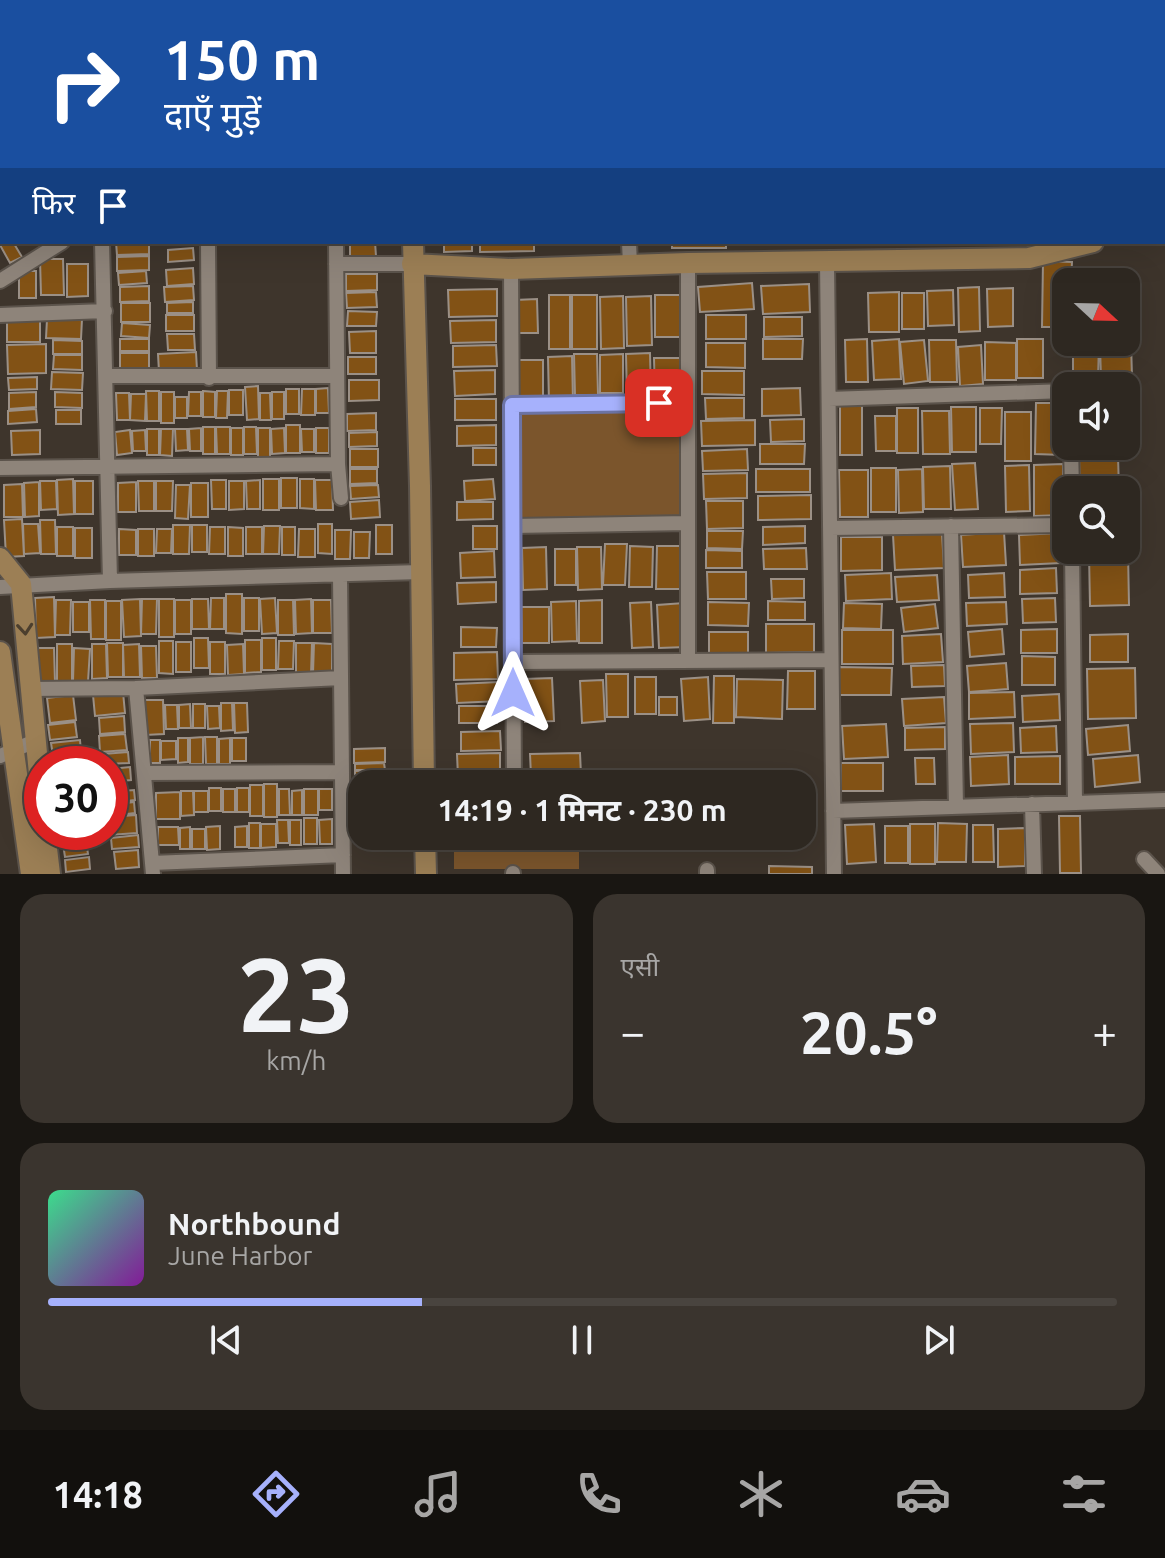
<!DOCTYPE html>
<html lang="hi">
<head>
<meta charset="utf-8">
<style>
  body { margin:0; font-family:Ubuntu,"Noto Sans Devanagari",sans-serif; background:#3a342e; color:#f1f3f6; height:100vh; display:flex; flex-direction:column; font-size:30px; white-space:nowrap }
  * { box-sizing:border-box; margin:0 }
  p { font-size:26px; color:#a7a6a5 }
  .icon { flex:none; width:44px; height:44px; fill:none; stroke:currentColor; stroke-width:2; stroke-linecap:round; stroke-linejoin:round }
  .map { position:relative; height:874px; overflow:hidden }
  .panel { display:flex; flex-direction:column; gap:20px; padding:20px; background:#191612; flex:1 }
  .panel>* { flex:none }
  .top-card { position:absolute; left:0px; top:0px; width:1166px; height:244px; box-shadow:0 8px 32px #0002,0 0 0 2px #49443f; background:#1a4fa0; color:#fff; overflow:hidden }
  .needle { width:52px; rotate:112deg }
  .buttons { position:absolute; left:1052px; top:268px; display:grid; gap:16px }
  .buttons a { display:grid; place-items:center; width:88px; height:88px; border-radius:16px; background:#2e2821; box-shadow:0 8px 32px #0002,0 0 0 2px #49443f; font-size:40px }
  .speed { position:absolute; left:24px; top:746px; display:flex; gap:16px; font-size:40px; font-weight:700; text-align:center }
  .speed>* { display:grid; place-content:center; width:104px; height:104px; border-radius:50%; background:#2e2821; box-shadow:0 8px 32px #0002,0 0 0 2px #49443f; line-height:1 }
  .speed .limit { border:12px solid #d22; background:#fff; color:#111 }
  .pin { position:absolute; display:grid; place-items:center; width:68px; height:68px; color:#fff; margin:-34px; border-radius:16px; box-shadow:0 4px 12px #0006 }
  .me { position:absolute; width:88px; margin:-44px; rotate:0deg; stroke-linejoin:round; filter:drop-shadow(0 0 6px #0008) }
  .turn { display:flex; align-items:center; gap:28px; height:168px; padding:0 32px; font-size:36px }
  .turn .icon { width:104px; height:104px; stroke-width:2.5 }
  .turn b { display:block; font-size:56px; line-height:68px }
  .then { display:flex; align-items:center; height:76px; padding:0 32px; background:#0003; gap:16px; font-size:30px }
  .big { font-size:60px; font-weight:700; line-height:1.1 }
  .panel .widget { flex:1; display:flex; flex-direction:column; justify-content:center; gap:12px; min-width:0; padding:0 28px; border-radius:24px; background:#3a342e }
  .panel .dial { align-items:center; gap:0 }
  .dial b { font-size:104px; line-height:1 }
  .song { display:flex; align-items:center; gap:24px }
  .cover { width:96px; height:96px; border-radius:12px; background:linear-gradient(135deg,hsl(150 70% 55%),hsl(290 70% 35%)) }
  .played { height:8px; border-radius:4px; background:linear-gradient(90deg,#a6b1fc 35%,#49443f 35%) }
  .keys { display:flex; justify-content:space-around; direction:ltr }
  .heat { display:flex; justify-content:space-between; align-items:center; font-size:44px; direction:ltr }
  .panel .tiles { flex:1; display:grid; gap:20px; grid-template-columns:1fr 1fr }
  .widget:last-child { grid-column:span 2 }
  .trip { position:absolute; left:348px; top:770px; width:468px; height:80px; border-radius:24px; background:#2e2821; box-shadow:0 8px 32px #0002,0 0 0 2px #49443f; font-weight:700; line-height:80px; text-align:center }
  .tab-bar { display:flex; height:128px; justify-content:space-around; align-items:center; background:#12100d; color:#a7a6a5 }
  .tab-bar .icon { width:56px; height:56px }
  .tab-bar .selected { color:#a6b1fc }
  .tab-bar b { font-size:36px; color:#f1f3f6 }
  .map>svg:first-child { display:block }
</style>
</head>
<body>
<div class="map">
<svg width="1165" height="874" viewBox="0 0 1165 874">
  <rect width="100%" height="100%" fill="#3e352c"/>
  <path fill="#7b552c" d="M520 413H680V517H520Z
    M454 836H579V869H454Z"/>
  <path fill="#825215" stroke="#9b9086" stroke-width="2" d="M5 242H13L22 257 10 263 0 245Z
    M116 242H149V254L117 255Z
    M350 242H375L376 256 350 257Z
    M444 242H472V251L444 252Z
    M480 242H534V251L480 252Z
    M672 242H726V248H672Z
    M193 248 194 260 168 262V250Z
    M149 256V270L117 271V257Z
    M40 259H63L64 295H41Z
    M1043 261 1072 262 1071 282H1066V327H1042Z
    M67 264H88V296L67 297Z
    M193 268 194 284 167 286 166 270Z
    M19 271H36V298H19Z
    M146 271 147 283 119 285 118 273Z
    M346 274H377V290L346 291Z
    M1075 274 1112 275 1111 282H1075Z
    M752 283 754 309 700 312 698 287Z
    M809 284 810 312 763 314 761 286Z
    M149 286V301L120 302V287Z
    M193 286 194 300 165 302 164 287Z
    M979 287 980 331 959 332 958 288Z
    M1013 288V326L988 327 987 289Z
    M497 289V316L449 317 448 290Z
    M953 290 954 325 928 326 927 291Z
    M376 292 377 307 347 308 346 293Z
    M899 292V332H869L868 293Z
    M902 293H924V329H902Z
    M549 295H570V349H549Z
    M572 295H597V349H572Z
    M655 295H681V337H655Z
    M623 296 624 348 601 349 600 297Z
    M651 296 652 345 627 346 626 297Z
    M537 299 538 333H515V300Z
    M193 302V313H167V303Z
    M121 303H150V322H121Z
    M348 311 377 312 376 326H347Z
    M166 315H194V331H166Z
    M706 315H746V339H706Z
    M764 317H802V336L764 337Z
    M47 319H82L81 339 46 338Z
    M40 320V342H7V321Z
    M496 320V342L451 343 450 321Z
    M122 323 150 325 149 338 121 336Z
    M376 331V353H350L349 332Z
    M167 334H194L195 350H168Z
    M120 339H149V351H120Z
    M763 339H803L802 359H763Z
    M867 339 868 382H846L845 340Z
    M899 339 901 379 874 380 872 341Z
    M1017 339H1043V378H1017Z
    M53 340 82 341V354H53Z
    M924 340 928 381 904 384 900 342Z
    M929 340H956L957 382H930Z
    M985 342 1016 343V380H985Z
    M1073 342H1099L1098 380H1073Z
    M706 343H745V368L706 367Z
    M1131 343 1132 377 1101 379 1100 345Z
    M46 344V373L8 374 7 345Z
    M496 345 497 366 453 367V346Z
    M981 345 983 384 960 386 958 347Z
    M196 352 197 370 159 372 158 354Z
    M120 353H149V370L120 369Z
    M650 353 651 399H627L626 354Z
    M574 354H597L598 395H575Z
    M623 354V393H600V355Z
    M54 355H82V370L53 369Z
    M572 356 573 402 549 403 548 357Z
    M348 357H376V374H348Z
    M654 358H680L681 395 655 396Z
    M518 360H543V399L519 400Z
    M495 370V394L455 396 454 371Z
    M702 371H744V395L702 394Z
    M52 372 83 373 82 390 51 389Z
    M37 377V389L9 390 8 378Z
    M349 380H379V400L349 401Z
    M258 386 259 419 247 420 245 387Z
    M328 388 329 413H316V389Z
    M800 388 801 415 762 416V389Z
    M286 389H299V414H286Z
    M302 389H315V415H301Z
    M229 390H243V415H229Z
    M146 391H159V421H147Z
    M203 391 215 392V417H203Z
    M217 391H228L227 418H216Z
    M36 392V407L9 409V393Z
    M55 392 82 393V408L55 407Z
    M161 392H174V423H161Z
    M189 392H201V416H188Z
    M272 392H284V419H272Z
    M116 393H129L130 420H117Z
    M260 393H270L271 420H260Z
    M131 394H146L145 421 130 420Z
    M175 397H187V418H175Z
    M705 398H744V418L706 419Z
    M455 399H496V420H455Z
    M1036 403H1064L1063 455 1035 454Z
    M840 406H862V455H840Z
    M951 407H976V452H952Z
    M897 408H918V453H897Z
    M980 408H1002L1001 444H980Z
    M36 409 37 422 8 424V411Z
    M56 410H81V424H56Z
    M922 411H949L950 454H923Z
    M1005 412H1031V461H1005Z
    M376 413V430L347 431V414Z
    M875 416H896V451H876Z
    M804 419V441L771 442 770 420Z
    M755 420V445L702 446 701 421Z
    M286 425H300V453H286Z
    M496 425V445L457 446V426Z
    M203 427H215V454H203Z
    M216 427H230V454H217Z
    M244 427H256L257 454H244Z
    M201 428V451H190L189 429Z
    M231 428H243V455H231Z
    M258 428H270V457H258Z
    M284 428 285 453 272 454 271 429Z
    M316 428H329V453H316Z
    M147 429H159V455H147Z
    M161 429H173L172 456 160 455Z
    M175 429H187L188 450 176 451Z
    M301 429H314V452H302Z
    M40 430V454L12 455 11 431Z
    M130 430 132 453 117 455 115 432Z
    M145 430 146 451H133L132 431Z
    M377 432V446L349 447V433Z
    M760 444H805L804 464H760Z
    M1081 446H1124V451H1081Z
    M473 448H496V465H473Z
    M350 449H378V467H350Z
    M747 449 748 470 703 471 702 451Z
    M1118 456 1119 490H1080L1079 457Z
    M975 463 978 509 955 510 952 464Z
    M1063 464V515L1034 516V465Z
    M1029 465 1030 511 1006 512 1005 466Z
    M950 466 951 509H924L923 467Z
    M871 468H896V512H871Z
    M350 469H377V483L350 484Z
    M756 469H810V492H756Z
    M922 469 923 512 899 513 898 470Z
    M839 470H868V517H840Z
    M747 473V498L704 499 703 474Z
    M281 478H297V508H281Z
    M73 479 74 514 58 515 57 480Z
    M263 479H279V510H263Z
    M300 479H314V509L300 508Z
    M493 479 495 499 465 501 464 481Z
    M211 480H226V509H212Z
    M260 480V509H247L246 481Z
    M315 480H332L333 510H316Z
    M40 481H56L57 509 41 510Z
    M75 481H93V514H75Z
    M138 481H154V511H139Z
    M156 481H173L172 511H156Z
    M229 481H244V509L229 510Z
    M39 482V516L25 517 24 483Z
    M136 482V512H118V483Z
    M191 483H208V517H191Z
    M22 484 23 517H4V485Z
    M176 485H190L188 519 175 518Z
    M378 485 379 497 351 499 350 486Z
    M811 495V519L758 520V496Z
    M379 500 380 517 351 519 350 502Z
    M706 501H743V528L707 529Z
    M457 502H493V519L457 520Z
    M22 519 24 556 6 557 4 520Z
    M40 520H55L56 554H41Z
    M23 524H38L40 553 24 554Z
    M318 524H332V554L318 553Z
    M173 525H190L189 554H173Z
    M192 525H207V552H192Z
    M376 525H392V554H376Z
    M264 526H280L279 554H263Z
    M473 526H497V549H473Z
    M805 526V543L763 545V527Z
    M57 527H73V556H57Z
    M210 527H225V554H209Z
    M228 527 243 528V556H228Z
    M246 527H262V554H246Z
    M282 527H295V555H282Z
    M75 528H92V558H75Z
    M119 529 136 530V555H119Z
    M138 529H154V556H138Z
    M157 529H172L171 553H156Z
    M299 529H315V557H298Z
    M335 530H351L350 559H335Z
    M707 531H743L742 549 707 548Z
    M354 532H370L369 558H354Z
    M1004 532 1006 565 963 567 961 535Z
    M942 533 944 568 895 570 893 535Z
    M1060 533 1061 563 1020 565 1019 535Z
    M841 537H882V570L841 571Z
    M605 544H627L625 585H603Z
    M630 546 653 547 652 587H629Z
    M657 546H684L683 589H656Z
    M546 547 547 589 523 590 522 548Z
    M577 547H601L602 589 578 590Z
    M806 548 807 569H764L763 549Z
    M555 549H576V585H555Z
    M706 550 742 551V568H706Z
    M494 551 495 577 461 578 460 553Z
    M1128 552 1129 605 1090 606 1089 553Z
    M1056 568 1057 593 1020 594V570Z
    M707 572H746V599H708Z
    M891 573 892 599 846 601 845 575Z
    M1004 573 1005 597 969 598 968 575Z
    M937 575 939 600 897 602 895 577Z
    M771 579H804V598L772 599Z
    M496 582V602L458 604 457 583Z
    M226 594H242V634L226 633Z
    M54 597 55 637 36 638 35 598Z
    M211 598H224V629H210Z
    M244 598H259V631H244Z
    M275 598 277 633 262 634 260 599Z
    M1055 598 1056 622 1023 623 1022 599Z
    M140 599 141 636 124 637 122 600Z
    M142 599H157L156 634H141Z
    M159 599H174V637H159Z
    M192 599H208L209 629H192Z
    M311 599 312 633 296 634 295 600Z
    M56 600H71L70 635H55Z
    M90 600H105V639H91Z
    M175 600H191V634H175Z
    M278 600H293L294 635H278Z
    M313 600H331L332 633H313Z
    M602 600V643H579V601Z
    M106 601H121V640H106Z
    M576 601 577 641 552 642 551 602Z
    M768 601 805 602V620H768Z
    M73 602H89V632H73Z
    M651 602 653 647 632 648 630 603Z
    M708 602 749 603 748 626 708 625Z
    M1006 602 1007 624 967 626 966 603Z
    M684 603 686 647 659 648 657 605Z
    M844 603 882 604 881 629 843 628Z
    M935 604 938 628 904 632 901 608Z
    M521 607H549V643H522Z
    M766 624H814V652L766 653Z
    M461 627 497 628 496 647H461Z
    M1002 629 1004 654 970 657 968 632Z
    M1057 629V653H1021V630Z
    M842 630H893V664H842Z
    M709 632H748V654H709Z
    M941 634 943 662 903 664 902 636Z
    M1128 634V662H1090V635Z
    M194 638H208L209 668H194Z
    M262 638H276V670H262Z
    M245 640H261V672L245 673Z
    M159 641H173V674L159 673Z
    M279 641H294L293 669H278Z
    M176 642H191V672H176Z
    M210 642H225V674H210Z
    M107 643H123V677H108Z
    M296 643H312L311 675H296Z
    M314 643 332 644V673H313Z
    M57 644H72V681H57Z
    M92 644H106L107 678 92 679Z
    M139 644 140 677H124L123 645Z
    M243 644 244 674 228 675 227 645Z
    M141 646H156L157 678H142Z
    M38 648H54L55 682H38Z
    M74 648 90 649 88 682 73 681Z
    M497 652 498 679 454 680V653Z
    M1022 656 1055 657V685H1022Z
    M1006 663 1008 689 969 692 967 666Z
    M944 665 945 686 912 687 911 666Z
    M839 667 892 668 891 695H838Z
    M1135 668 1136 718 1088 719 1087 669Z
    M788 671H815V709H787Z
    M606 674H628V717H607Z
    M714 676H734V723H713Z
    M635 677H656V714H635Z
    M708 677 710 719 684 721 681 679Z
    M552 678 554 721 525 722 524 679Z
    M737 679 783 680 782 719 736 717Z
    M603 680 605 721 582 723 580 681Z
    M499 682 500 701 457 703 456 684Z
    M123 692 125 713 95 716 93 695Z
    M1014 692 1015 717 969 719V693Z
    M1059 694 1060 720 1023 722 1022 696Z
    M73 695 76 720 50 723 47 698Z
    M659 697H677V715H659Z
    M944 697 946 723 904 726 902 699Z
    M144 700H163L164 734 145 735Z
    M221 703H232L233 730 221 731Z
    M234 703H247L248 732 235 733Z
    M190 704 191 728H179V705Z
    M193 704H205V728H193Z
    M165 705H177L178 729H166Z
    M207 706H219L220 728 208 729Z
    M459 706H497V723H459Z
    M124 716 125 732 100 734 99 718Z
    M75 722 77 737 50 740 48 725Z
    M1013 723 1014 752 971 754 970 724Z
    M886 724 888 757 844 759 842 726Z
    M1128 725 1130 751 1088 755 1086 729Z
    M1056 726 1057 752 1021 753 1020 728Z
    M945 727V749L905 750V728Z
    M500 731 501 750 461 751V732Z
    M125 734 127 750 100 752 99 736Z
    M203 737V764H190V738Z
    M205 737H217V764H206Z
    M178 738H188V762L178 763Z
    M230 738V764H219V739Z
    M232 738H246V761H232Z
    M80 740 81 752 53 756 51 743Z
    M150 740H160V763H150Z
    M161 741H176V759L161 760Z
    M385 748V762L354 763V749Z
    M128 752 129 763 104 764 103 754Z
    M500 753V775L458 777 457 754Z
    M580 753 581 775 531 776 530 754Z
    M80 754 81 764H53V758Z
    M1008 755 1009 784 971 786 970 757Z
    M1138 755 1140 782 1095 787 1093 759Z
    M1060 756V784H1015V757Z
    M915 758H934L935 784H916Z
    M384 763 385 770H355V764Z
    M841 763H883V791H841Z
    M130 767 131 780 110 782V769Z
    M385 770V783L355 784V771Z
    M531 780 581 781V784H531Z
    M264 784H277V817H264Z
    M250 785H263V816H250Z
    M209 788H221V811H209Z
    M237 788H249V812H237Z
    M223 789H235V812H223Z
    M279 789H289L290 815H279Z
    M304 789H318V815H304Z
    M319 789H332V810H319Z
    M134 790 135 800 110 803V792Z
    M302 790V815H292V791Z
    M181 791H193L194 815 181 816Z
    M194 791H208V812H194Z
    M180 792V819H156V793Z
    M134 802 135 813 110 816V805Z
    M362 814V836L386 837 355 838 354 815Z
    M136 815 137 833 109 835 110 817Z
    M1059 816H1080L1081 873H1060Z
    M304 818H317V844H304Z
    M332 819V844H320L319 820Z
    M277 820H288L289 843H278Z
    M290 820H301V845H290Z
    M249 823H260V848H249Z
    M938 823 967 824 966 862H937Z
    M261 824H276V847L261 848Z
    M874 824 876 862 847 864 845 825Z
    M910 824H935V864H910Z
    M973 825H993L994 862H973Z
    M220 826V849L207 850 206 827Z
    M247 826V847H235V827Z
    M885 826H908V863H885Z
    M158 827H178L179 845H158Z
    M190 827V849H180V828Z
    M1025 828V866L998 867V829Z
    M192 829H205V849H192Z
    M58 832H86V837L59 840Z
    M138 835 139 847 112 849 111 838Z
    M86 841 88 854 65 857 63 844Z
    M138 850 139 867 116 869 114 852Z
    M89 857 90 869 66 872 65 860Z
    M769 866 812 867V874H769Z"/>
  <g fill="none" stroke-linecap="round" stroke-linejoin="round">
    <g stroke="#5b534b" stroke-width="11">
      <path id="lane" d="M1164 9H1165
        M1164 123H1165
        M1164 174H1165"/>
    </g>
    <g stroke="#5b534b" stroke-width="18">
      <path id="street" d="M100 0V2
        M844 0 845 2
        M977 0V2
        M334 2V0
        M498 2V0
        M612 2V0
        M0 41H2
        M0 89 2 88
        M0 135 2 134
        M102 242 110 581
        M208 242 209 378
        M336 242 338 464 341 498
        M629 242 630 265
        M827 262 834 874
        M688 263V661
        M336 264H412
        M511 269 514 784
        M0 281 62 242
        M0 315 105 311
        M106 376H337
        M1126 389H1131
        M829 399 1066 391
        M512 405 688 403
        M1071 446 1072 490
        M0 468 338 464
        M512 526 688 523
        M951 526 956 807
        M830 528 1066 525
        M1072 550 1075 803
        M340 575 343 874
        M0 587 110 581 421 572
        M513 662 830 660
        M136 688 153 874
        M29 689 136 688 341 678
        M0 756 35 741
        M144 773 342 772
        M1032 804 1034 874
        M833 811 1165 800
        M1144 859 1158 874
        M152 863 343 855
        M707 870V874
        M513 873V874"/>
    </g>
    <g stroke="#5b534b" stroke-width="24">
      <path id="secondary" d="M411 0V2
        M1164 222H1165
        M413 242 420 486 424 784
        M412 264 511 269 688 263 1029 258 1093 242
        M0 558 21 584 42 806
        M0 652 31 874
        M45 832 50 874
        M425 836 426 874"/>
    </g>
    <use href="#lane" stroke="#8e847a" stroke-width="7"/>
    <use href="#street" stroke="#8e847a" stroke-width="14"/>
    <use href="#secondary" stroke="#9c7f55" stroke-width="20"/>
  </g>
  <defs><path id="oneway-chevron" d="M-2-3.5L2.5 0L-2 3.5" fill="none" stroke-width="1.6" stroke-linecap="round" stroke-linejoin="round" transform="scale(2)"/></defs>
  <use stroke="#4c3f2e" href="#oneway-chevron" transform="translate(25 629) rotate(85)"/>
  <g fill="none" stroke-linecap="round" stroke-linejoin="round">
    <g stroke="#6c73a4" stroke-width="20">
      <path id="route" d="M513 693 512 405 659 403"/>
    </g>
    <use href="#route" stroke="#a6b1fc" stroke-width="14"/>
  </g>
</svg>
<div class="buttons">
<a><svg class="needle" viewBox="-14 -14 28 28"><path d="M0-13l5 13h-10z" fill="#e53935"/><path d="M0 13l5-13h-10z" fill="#a7a6a5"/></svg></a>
<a><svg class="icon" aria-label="sound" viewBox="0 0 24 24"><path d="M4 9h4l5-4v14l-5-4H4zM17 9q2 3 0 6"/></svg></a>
<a><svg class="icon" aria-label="search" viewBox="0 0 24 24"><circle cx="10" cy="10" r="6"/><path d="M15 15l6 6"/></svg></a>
</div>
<div class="speed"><div class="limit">30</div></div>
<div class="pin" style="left:659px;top:403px;background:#d93025"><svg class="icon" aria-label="arrive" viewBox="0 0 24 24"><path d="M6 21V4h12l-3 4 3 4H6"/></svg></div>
<svg class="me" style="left:513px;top:693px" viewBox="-20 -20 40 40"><path d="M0-17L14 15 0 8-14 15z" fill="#a6b1fc" stroke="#fff" stroke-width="4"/></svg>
<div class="trip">14:19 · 1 मिनट · 230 m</div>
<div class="top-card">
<div class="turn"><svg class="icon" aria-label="right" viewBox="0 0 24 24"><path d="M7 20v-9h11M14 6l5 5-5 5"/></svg><div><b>150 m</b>दाएँ मुड़ें</div></div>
<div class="then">फिर<svg class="icon" aria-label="arrive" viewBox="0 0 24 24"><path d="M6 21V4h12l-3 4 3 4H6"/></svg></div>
</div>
</div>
<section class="panel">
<div class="tiles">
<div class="widget dial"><b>23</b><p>km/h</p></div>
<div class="widget"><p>एसी</p>
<div class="heat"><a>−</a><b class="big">20.5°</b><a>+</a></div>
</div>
<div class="widget">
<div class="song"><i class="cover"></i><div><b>Northbound</b><p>June Harbor</p></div></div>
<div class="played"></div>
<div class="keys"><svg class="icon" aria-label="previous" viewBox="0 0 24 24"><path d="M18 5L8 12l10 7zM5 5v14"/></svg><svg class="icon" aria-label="pause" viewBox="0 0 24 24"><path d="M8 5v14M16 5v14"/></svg><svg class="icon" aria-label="next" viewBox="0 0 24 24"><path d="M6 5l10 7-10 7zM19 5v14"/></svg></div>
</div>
</div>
</section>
<nav class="tab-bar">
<b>14:18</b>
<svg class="icon selected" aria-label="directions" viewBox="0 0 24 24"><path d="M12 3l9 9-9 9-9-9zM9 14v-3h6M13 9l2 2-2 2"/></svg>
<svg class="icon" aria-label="music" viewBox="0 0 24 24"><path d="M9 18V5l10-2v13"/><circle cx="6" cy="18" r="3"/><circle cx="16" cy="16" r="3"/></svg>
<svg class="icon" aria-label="phone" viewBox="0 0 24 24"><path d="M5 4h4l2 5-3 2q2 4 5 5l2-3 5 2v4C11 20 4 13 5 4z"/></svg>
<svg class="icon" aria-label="climate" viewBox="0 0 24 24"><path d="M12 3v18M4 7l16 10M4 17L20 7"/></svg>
<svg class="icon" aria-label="car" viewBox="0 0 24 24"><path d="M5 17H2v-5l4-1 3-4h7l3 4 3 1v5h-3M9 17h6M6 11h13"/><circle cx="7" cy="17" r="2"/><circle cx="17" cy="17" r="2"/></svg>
<svg class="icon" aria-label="filters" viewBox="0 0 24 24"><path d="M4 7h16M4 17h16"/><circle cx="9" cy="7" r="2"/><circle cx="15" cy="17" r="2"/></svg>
</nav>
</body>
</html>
